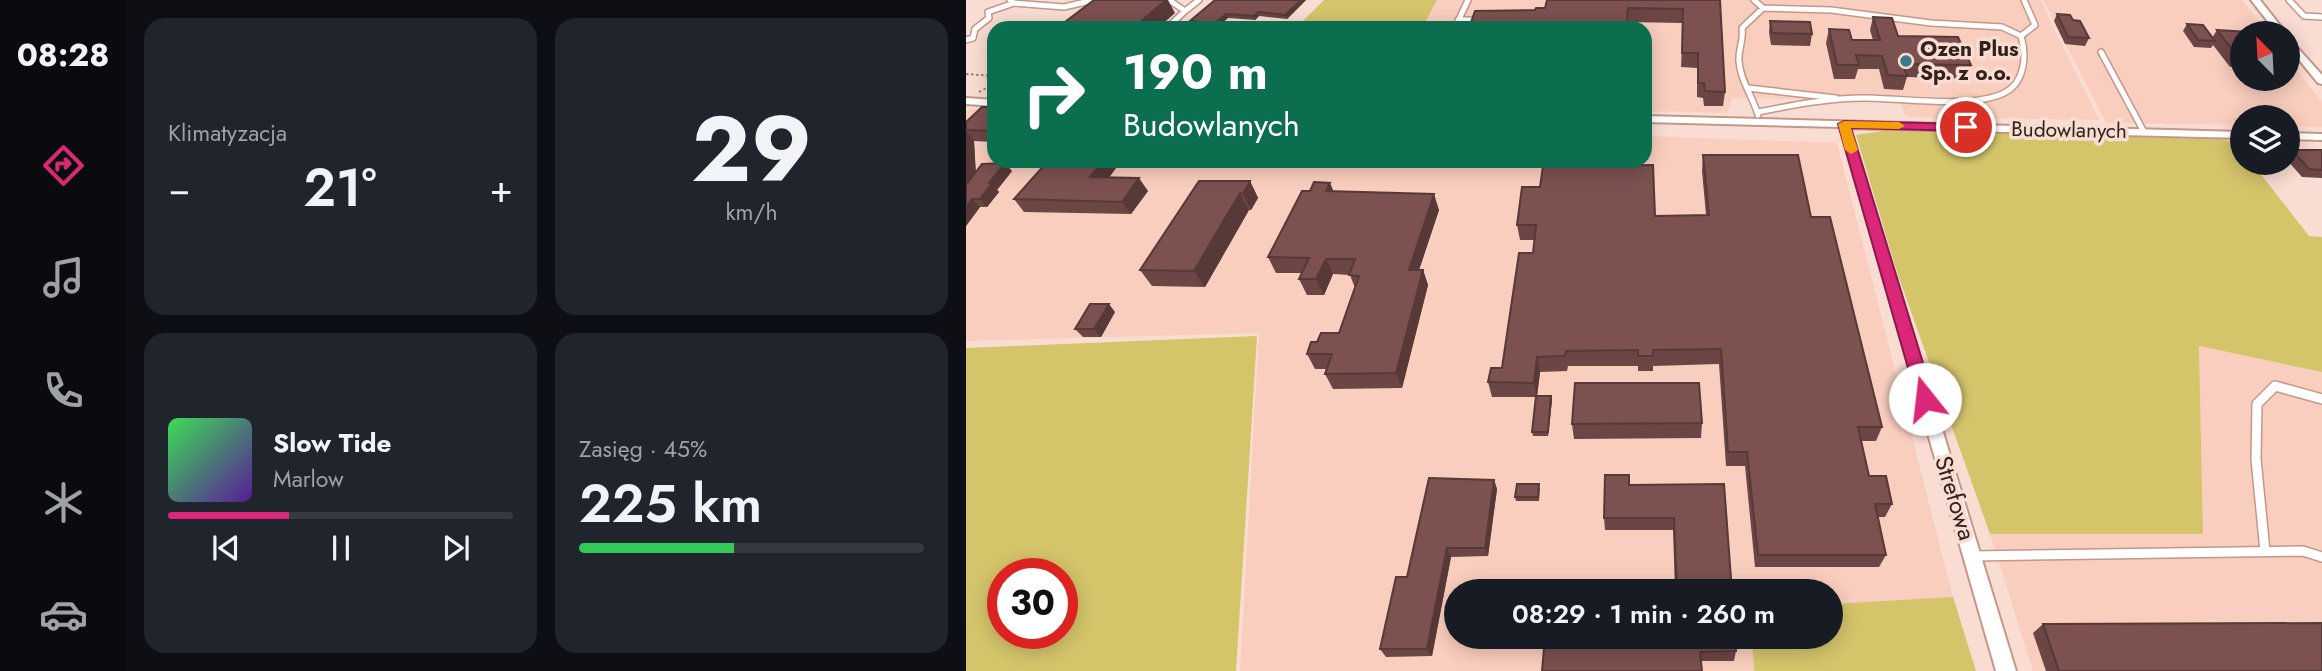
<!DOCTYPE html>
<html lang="pl">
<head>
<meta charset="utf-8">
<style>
  body { margin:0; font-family:Jost,sans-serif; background:#20242c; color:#f1f3f6; height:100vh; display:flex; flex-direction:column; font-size:26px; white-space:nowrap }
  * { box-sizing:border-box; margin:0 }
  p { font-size:23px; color:#9ea1a6 }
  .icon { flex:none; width:38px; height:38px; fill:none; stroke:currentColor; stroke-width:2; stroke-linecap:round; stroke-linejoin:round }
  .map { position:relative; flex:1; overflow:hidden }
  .details { display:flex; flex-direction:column; gap:18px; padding:18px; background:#0d0f14; width:840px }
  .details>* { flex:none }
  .banner { position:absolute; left:21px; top:21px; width:665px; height:147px; border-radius:21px; box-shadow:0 4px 18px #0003; background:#0b6e4f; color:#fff; overflow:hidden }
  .needle { width:46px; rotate:336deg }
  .fabs { position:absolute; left:1264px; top:21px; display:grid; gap:14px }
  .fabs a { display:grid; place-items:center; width:70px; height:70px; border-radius:50%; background:#171b24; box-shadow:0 4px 18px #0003; font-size:35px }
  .speed { position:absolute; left:21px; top:558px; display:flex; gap:14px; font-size:35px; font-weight:700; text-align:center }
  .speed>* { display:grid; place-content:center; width:91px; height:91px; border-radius:50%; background:#171b24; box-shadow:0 4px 18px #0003; line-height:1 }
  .speed .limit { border:10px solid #d22; background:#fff; color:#111 }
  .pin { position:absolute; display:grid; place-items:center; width:60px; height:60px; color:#fff; margin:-30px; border:4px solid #fff; border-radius:50%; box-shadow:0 2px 7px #0007 }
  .me { position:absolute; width:77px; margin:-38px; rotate:344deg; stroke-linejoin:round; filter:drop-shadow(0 0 5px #0008) }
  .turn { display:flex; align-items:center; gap:24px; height:147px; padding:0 21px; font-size:32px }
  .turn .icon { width:91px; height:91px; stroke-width:2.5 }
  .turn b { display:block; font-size:49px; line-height:60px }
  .big { font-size:52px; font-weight:600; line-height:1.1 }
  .details .widget { flex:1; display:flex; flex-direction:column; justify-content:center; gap:10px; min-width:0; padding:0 24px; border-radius:21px; background:#20242c }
  .details .dial { align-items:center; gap:0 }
  .dial b { font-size:91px; line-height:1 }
  .song { display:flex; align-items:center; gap:21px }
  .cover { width:84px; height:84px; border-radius:10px; background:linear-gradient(135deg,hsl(130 70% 55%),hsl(270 70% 35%)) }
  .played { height:7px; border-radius:4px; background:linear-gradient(90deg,#db2777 35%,#363941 35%) }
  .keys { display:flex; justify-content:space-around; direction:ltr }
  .heat { display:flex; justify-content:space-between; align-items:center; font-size:38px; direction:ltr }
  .charge { height:10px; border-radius:5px; background:linear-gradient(90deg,#34c759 45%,#363941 0) }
  .details .tiles { flex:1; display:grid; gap:18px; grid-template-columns:repeat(2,1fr) }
  .trip { position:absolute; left:478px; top:579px; width:399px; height:70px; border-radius:35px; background:#171b24; box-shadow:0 4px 18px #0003; font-weight:600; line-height:70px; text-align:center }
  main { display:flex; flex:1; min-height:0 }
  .tab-bar { display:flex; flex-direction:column; width:126px; justify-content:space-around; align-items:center; background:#090b0e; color:#9ea1a6 }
  .tab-bar .icon { width:49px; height:49px }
  .tab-bar .current { color:#db2777 }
  .tab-bar b { font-size:32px; color:#f1f3f6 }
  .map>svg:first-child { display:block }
</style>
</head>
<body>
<main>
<nav class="tab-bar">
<b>08:28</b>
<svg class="icon current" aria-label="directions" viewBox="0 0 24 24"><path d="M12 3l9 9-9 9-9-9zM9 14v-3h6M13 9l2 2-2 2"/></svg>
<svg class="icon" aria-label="music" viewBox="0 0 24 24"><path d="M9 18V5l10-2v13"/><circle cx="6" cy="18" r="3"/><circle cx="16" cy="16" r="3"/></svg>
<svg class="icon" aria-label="phone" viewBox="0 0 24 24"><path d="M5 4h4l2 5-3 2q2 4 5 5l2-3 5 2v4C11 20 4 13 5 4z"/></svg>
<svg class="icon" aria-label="climate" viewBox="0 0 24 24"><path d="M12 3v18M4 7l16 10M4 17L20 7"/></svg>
<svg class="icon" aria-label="car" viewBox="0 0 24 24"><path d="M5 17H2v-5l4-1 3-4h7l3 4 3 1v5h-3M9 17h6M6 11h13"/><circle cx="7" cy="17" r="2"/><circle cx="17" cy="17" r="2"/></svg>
</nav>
<section class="details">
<div class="tiles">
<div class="widget"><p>Klimatyzacja</p>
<div class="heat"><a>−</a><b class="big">21°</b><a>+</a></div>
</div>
<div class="widget dial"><b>29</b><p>km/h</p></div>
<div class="widget">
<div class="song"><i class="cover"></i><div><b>Slow Tide</b><p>Marlow</p></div></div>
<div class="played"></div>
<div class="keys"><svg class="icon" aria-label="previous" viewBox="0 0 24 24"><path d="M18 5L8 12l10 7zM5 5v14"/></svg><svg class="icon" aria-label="pause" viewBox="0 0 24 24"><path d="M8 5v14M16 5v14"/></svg><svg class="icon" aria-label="next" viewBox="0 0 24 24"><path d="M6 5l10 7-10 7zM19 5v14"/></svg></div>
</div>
<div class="widget"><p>Zasięg · 45%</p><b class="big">225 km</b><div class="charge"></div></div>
</div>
</section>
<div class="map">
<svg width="1356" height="671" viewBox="0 0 1356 671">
  <rect width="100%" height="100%" fill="#f9dcd2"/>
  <path fill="#facebe" d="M471 0H1074L1133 120 940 117 934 102 883 101 839 107 833 99 766 98 761 113 679 111V28H456Z
    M1077 0H1276L1302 33H1276V79H1321V58L1356 102V127L1321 126V117H1276V125L1140 123Z
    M3 109 28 110V161H679V136L871 143 987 597 865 604 864 592H490V637H786L788 671H274L293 333 0 341V112Z
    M1233 346 1356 372V671H1067L1024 534H1237Z"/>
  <path fill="#d4c56b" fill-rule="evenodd" d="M358 0H471L456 28H330Z
    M917 131 1251 139 1269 142 1276 150V163H1286L1343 236 1356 237V372L1233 346 1237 534H1024L931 272 890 135Z
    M291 336 270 671H0V348ZM96 574V634H37V574Z
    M987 597 1010 671H788L786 637H864L865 604Z"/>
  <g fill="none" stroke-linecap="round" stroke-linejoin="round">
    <g stroke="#c49788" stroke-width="8">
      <path id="service-far2" d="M788 0 797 8 865 10 965 23 1036 27 1055 36C1061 55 1059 83 1038 93 1006 109 936 98 899 98 863 98 827 105 792 112
        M1323 0 1338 16 1356 17
        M48 3 98 7 128 0
        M219 11 233 0
        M492 20H513
        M201 28 219 11 203 0
        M489 28 502 0
        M1055 36 1069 25 1058 0
        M0 40 7 38 9 29 23 18 22 12 48 3 44 0
        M1135 52 1178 132
        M782 88 870 98
        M792 115C787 97 774 80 773 61 772 49 778 41 776 28L797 8"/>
    </g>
    <g stroke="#c49788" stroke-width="10">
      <path id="service-far1" d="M1308 387H1312"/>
    </g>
    <g stroke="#c49788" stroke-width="12">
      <path id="service" d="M1299 551 1290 459 1291 404 1309 386 1356 399
        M1007 556 1337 551 1356 557"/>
    </g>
    <g stroke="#c49788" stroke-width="4">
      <path id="minor" d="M1285 0H1294L1320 33H1311Z
        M1321 36 1356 75V84L1352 83 1321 45Z
        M0 98 28 100V106L0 104Z
        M679 116 1276 132V138L884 128 1050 671H1030L874 127 679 122Z
        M1321 133 1356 134V140L1321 139Z"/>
    </g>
    <path stroke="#9c857c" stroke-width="2" stroke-dasharray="2.5 2.5" stroke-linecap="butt" d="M0 74 28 76
      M13 92 28 84"/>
    <use href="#service-far2" stroke="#fff" stroke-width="5"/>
    <use href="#service-far1" stroke="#fff" stroke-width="6"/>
    <use href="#service" stroke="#fff" stroke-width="9"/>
    <use href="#minor" fill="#fff" fill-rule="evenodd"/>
  </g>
  <path fill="#6b4645" d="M249 0H340L321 19 293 16 289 20 262 18 251 27 226 25 224 21Z
    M754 0 759 92 757 106H738L737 98 731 97V68L715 67 717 23 662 22 569 10Z
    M1091 14 1107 20 1123 38 1119 46 1099 44 1088 21Z
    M907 17 932 36 1005 65 1000 79 941 77 937 90 918 89 913 69H892L889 79H868L860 43 863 29 886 40H907L904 30Z
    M804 21 846 34 844 46 805 45 803 32Z
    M1221 24 1246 38 1251 30 1276 33V68L1275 67H1264L1247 45 1245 48 1228 47 1217 31Z
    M28 107V142L8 141 10 173 46 171 31 190 33 192 21 207H14L0 226V122Z
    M1326 150H1356V178L1336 177 1321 160V156Z
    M737 155 845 217 916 427 910 441H895L903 476 926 504 919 517H912L920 555 913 567H789L779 466H760L753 364 687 366V371H672V366H602L601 371 574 372 571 396H585L586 400 582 436H567L566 432 570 397H526L522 382 536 368 567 253 568 240H554L551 225 689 216 740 215 736 171Z
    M82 161H155L143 178 182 191 165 214 58 212 48 199Z
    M204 161H313L309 167H207Z
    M284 181 292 198 285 210H283L239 287 186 286 174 270Z
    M368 192 473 210 453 270H457L462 285 436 388 367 389 359 374 361 369H349L341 354 351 342 373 333 389 288 384 275 367 274 358 295H341L333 279 336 273H310L302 257Z
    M149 312 135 337H117L109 329Z
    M736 423 735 438 608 439 606 424Z
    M528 480 531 489 522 556 485 557 466 656 420 657 414 649 441 577Z
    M758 484 766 592H709L707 530H639L638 518 663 485Z
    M574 488 573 501H550L549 497Z
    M1077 624 1356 671H1080L1067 633Z
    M579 637 770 651 768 661H735Z"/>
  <path fill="#573938" d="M200 0H202L209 13 192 28H167Z
    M335 0H340L321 19 319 15Z
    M292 12 293 16 289 20 288 16Z
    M260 14 262 18 251 27 249 23Z
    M0 131 8 141 10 182 0 185Z
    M137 161H155L133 190 124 177Z
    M306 161H313L309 167Z
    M39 163 46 171 31 190 33 192 21 207 14 199 23 183Z
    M173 178 182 191 165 214 156 202Z
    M284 181 292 198 285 210 277 194Z
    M364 183 371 199 360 191Z
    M274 193 283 210 239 287 228 271Z
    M468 194 473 210 448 285 443 270Z
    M6 199 14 207 0 226V208Z
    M360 259 367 274 358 295 350 279Z
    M457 270 462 285 436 388 430 373Z
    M143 304 149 312 135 337 128 329Z
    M571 357 574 372 571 397 568 383Z
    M585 396 586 400 582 436V432Z
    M528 480 531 489 522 556 519 548Z
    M481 548 485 557 466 656 461 649Z"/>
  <path fill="#7c5150" stroke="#573938" stroke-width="2" d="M128 0H200L167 28H91Z
    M249 0H335L319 15 292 12 288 16 260 14 249 23 224 21Z
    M581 0H754L759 92 739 91 738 83H732V53H716L717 9 662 8 660 28H503L509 11 569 10 570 8H579Z
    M1091 14 1104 15 1107 20 1114 21 1123 38 1102 37Z
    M907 17 926 18 932 36 992 37 1005 65 937 64 941 76 922 75 916 56 890 55 893 65H871L863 29 883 30 886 40H914Z
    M804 21 844 22 846 34 806 33Z
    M1221 24 1237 25 1249 41 1232 40Z
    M1251 30 1284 32 1285 33H1276V56L1271 55Z
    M16 107H28V131L0 130V122Z
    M1326 150H1356V170L1343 169Z
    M737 155H832L845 217H864L916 427H892L903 476H920L926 504H909L920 555H792L781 452H762L755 349 687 350V356H672V350L600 351 599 356 571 357 568 383 522 382 525 368H536L553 253H567L570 225H551L556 187H574L577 166 687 165 689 216 743 215Z
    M82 161H137L124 177 173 178 156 202 48 199Z
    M39 163 23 183H26L14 199H6L0 208V185L16 164Z
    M233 181H284L277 194 274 193 228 271 174 270Z
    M348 182 364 183 360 191 468 194 443 270H457L430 373 359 374 366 354H341L345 342H351L355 333H373L393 276 383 275 389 259H360L350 279H333L343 258 302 257 336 191H344Z
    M124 304H143L128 329H109Z
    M609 383H733L736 423 606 424Z
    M570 396H585L582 432H566Z
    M639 475H663V485L758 484 766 592H711L708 518H638Z
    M463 478 528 480 519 548H481L461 649H414L430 577H441Z
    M551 484H573L572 497H549Z
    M1356 623V671H1093L1077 624Z
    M579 637H769L770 651 734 652 736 671H576Z"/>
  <path fill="#db2777" stroke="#8e194d" stroke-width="2" d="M878 121 1000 124 1007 127 1000 131 885 128 968 399 965 404H953L951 399 872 124Z"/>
  <path fill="#f59e0b" d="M878 121 933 122 939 126 933 129 885 128 892 150 885 154 879 150 872 124Z"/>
  <circle fill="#38798c" stroke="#f9dcd2" stroke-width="2.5" cx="940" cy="61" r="7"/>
  <g text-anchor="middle" stroke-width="7" stroke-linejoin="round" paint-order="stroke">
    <g font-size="21" font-weight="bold" fill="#33221c" stroke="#f9dcd2" text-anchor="start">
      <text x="954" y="56">Ozen Plus<tspan x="954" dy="24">Sp. z o.o.</tspan></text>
    </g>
    <g font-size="21" fill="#33221c" stroke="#f9dcd2">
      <text transform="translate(1103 130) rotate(1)" y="7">Budowlanych</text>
    </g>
    <g font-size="24" fill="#33221c" stroke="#f9dcd2">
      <text transform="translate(989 498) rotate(73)" y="8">Strefowa</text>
    </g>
  </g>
</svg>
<div class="fabs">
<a><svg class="needle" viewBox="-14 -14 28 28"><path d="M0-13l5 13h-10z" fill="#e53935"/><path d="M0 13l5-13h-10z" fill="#9ea1a6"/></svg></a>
<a><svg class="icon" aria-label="layers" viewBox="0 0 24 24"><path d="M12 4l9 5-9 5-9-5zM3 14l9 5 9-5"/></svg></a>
</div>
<div class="speed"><div class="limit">30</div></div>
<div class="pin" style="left:1000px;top:127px;background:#d93025"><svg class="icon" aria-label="arrive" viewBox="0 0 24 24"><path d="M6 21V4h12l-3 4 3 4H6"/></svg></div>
<svg class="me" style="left:959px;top:399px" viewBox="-20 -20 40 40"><circle r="19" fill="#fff"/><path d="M0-13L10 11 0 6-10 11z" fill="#db2777"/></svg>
<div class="trip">08:29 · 1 min · 260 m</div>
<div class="banner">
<div class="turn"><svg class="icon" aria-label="right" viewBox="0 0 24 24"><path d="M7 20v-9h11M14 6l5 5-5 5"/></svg><div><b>190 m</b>Budowlanych</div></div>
</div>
</div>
</main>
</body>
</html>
